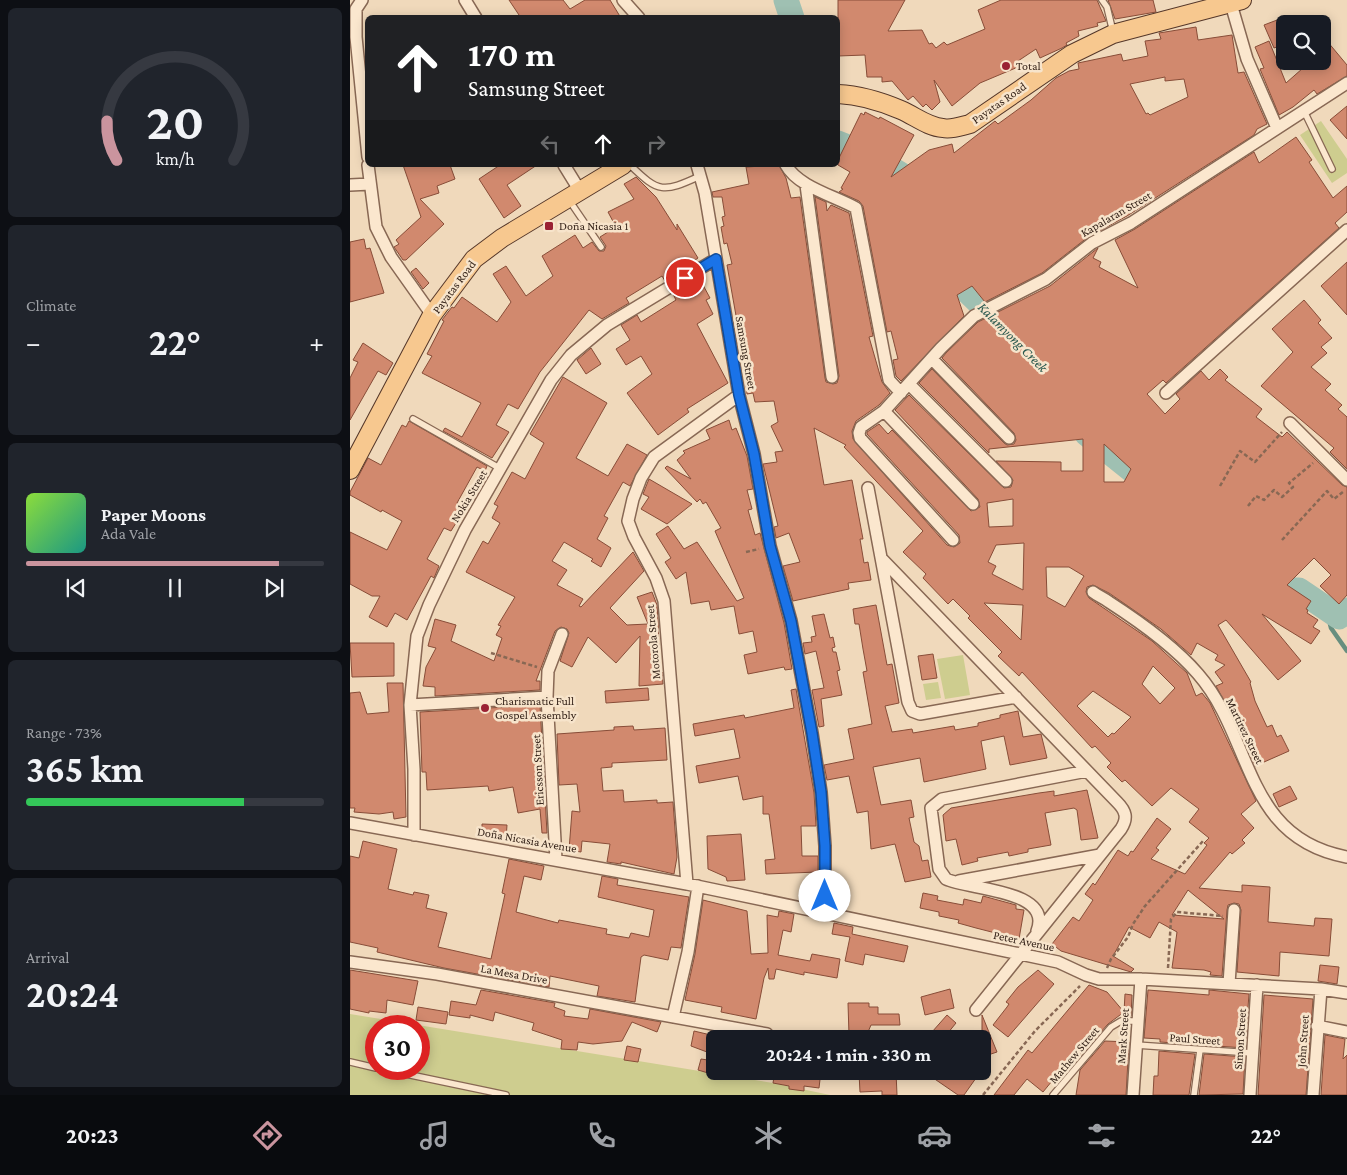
<!DOCTYPE html>
<html lang="en">
<head>
<meta charset="utf-8">
<style>
  body { margin:0; font-family:"Crimson Pro",serif; background:#20242c; color:#f1f3f6; height:100vh; display:flex; flex-direction:column; font-size:19px; white-space:nowrap }
  * { box-sizing:border-box; margin:0 }
  p { font-size:16px; color:#9ea1a6 }
  .icon { flex:none; width:28px; height:28px; fill:none; stroke:currentColor; stroke-width:2; stroke-linecap:round; stroke-linejoin:round }
  .map { position:relative; flex:1; overflow:hidden }
  .details { display:flex; flex-direction:column; gap:8px; padding:8px; background:#0d0f14; width:350px }
  .details>* { flex:none }
  .top-card { position:absolute; left:15px; top:15px; width:475px; height:152px; border-radius:8px; box-shadow:0 2px 12px #0003; background:#202124; color:#fff; overflow:hidden }
  .tools { position:absolute; left:926px; top:15px; display:grid; gap:10px }
  .tools a { display:grid; place-items:center; width:55px; height:55px; border-radius:8px; background:#171b24; box-shadow:0 2px 12px #0003; font-size:25px }
  .speed { position:absolute; left:15px; top:1015px; display:flex; gap:10px; font-size:25px; font-weight:700; text-align:center }
  .speed>* { display:grid; place-content:center; width:65px; height:65px; border-radius:50%; background:#171b24; box-shadow:0 2px 12px #0003; line-height:1 }
  .speed .limit { border:8px solid #d22; background:#fff; color:#111 }
  .pin { position:absolute; display:grid; place-items:center; width:42px; height:42px; color:#fff; margin:-21px; border:2px solid #fff; border-radius:50%; box-shadow:0 1px 5px #0007 }
  .me { position:absolute; width:55px; margin:-28px; rotate:0deg; stroke-linejoin:round; filter:drop-shadow(0 0 4px #0008) }
  .turn { display:flex; align-items:center; gap:18px; height:105px; padding:0 20px; font-size:22px }
  .turn .icon { width:65px; height:65px; stroke-width:2.5 }
  .turn b { display:block; font-size:35px; line-height:42px }
  .lanes { display:flex; align-items:center; height:48px; padding:0 20px; background:#0003; justify-content:center; gap:25px; direction:ltr }
  .lanes .off { opacity:.35 }
  .big { font-size:38px; font-weight:700; line-height:1.1 }
  .details .tile { flex:1; display:flex; flex-direction:column; justify-content:center; gap:8px; min-width:0; padding:0 18px; border-radius:8px; background:#20242c }
  .details .dial { align-items:center; gap:0 }
  .dial svg { height:130px; overflow:visible; fill:none; stroke:#363941; stroke-width:7; stroke-linecap:round; text-anchor:middle }
  .dial text { fill:#f1f3f6; stroke:none }
  .song { display:flex; align-items:center; gap:15px }
  .cover { width:60px; height:60px; border-radius:8px; background:linear-gradient(135deg,hsl(90 70% 55%),hsl(170 70% 35%)) }
  .played { height:5px; border-radius:2px; background:linear-gradient(90deg,#ca949e 85%,#363941 85%) }
  .keys { display:flex; justify-content:space-around; direction:ltr }
  .heat { display:flex; justify-content:space-between; align-items:center; font-size:28px; direction:ltr }
  .charge { height:8px; border-radius:4px; background:linear-gradient(90deg,#34c759 73%,#363941 0) }
  .trip { position:absolute; left:356px; top:1030px; width:285px; height:50px; border-radius:8px; background:#171b24; box-shadow:0 2px 12px #0003; font-weight:700; line-height:50px; text-align:center }
  .tab-bar { display:flex; height:80px; justify-content:space-around; align-items:center; background:#090b0e; color:#9ea1a6 }
  .tab-bar .icon { width:35px; height:35px }
  .tab-bar .current { color:#ca949e }
  .tab-bar b { font-size:22px; color:#f1f3f6 }
  main { display:flex; flex:1; min-height:0 }
  .map>svg:first-child { display:block }
</style>
</head>
<body>
<main>
<section class="details">
<div class="tile dial"><svg viewBox="0 0 100 80">
<path d="M14 69A42 42 0 1 1 86 69"/>
<path d="M14 69A42 42 0 0 1 8 45" stroke="#ca949e"/>
<text x="50" y="56" font-size="32" font-weight="700">20</text>
<text x="50" y="72" font-size="11">km/h</text>
</svg></div>
<div class="tile"><p>Climate</p>
<div class="heat"><a>−</a><b class="big">22°</b><a>+</a></div>
</div>
<div class="tile">
<div class="song"><i class="cover"></i><div><b>Paper Moons</b><p>Ada Vale</p></div></div>
<div class="played"></div>
<div class="keys"><svg class="icon" aria-label="previous" viewBox="0 0 24 24"><path d="M18 5L8 12l10 7zM5 5v14"/></svg><svg class="icon" aria-label="pause" viewBox="0 0 24 24"><path d="M8 5v14M16 5v14"/></svg><svg class="icon" aria-label="next" viewBox="0 0 24 24"><path d="M6 5l10 7-10 7zM19 5v14"/></svg></div>
</div>
<div class="tile"><p>Range · 73%</p><b class="big">365 km</b><div class="charge"></div></div>
<div class="tile"><p>Arrival</p><b class="big">20:24</b></div>
</section>
<div class="map">
<svg width="997" height="1095" viewBox="0 0 997 1095">
  <rect width="100%" height="100%" fill="#f0d9bb"/>
  <path fill="#cecd8f" fill-rule="evenodd" d="M971 121 997 159V173L982 183 950 135Z
    M613 655 620 695 595 699 587 659Z
    M588 682 591 698 576 700 573 684Z
    M0 1014 423 1083 480 1095H0ZM26 1026H69V1069H26Z"/>
  <g fill="none" stroke-linecap="round" stroke-linejoin="round">
    <path stroke="#678e7f" stroke-width="4.5" d="M976 608 981 628 997 651"/>
    <path stroke="#9fc0b2" stroke-width="25" d="M436 0 442 18
      M488 143 518 155 550 174 571 198
      M599 261 601 271 609 283 667 339
      M731 425 737 434 808 491
      M923 571 940 594 944 590H949L989 617 997 610"/>
  </g>
  <path fill="#d1896e" stroke="#884d38" fill-rule="evenodd" d="M159 0H213L220 9 235 0H260L271 18H171Z
    M488 0H555L538 31 572 30 579 44 582 43 586 48 594 42 597 45 635 29 628 10 651 0H747L756 21 747 23 748 26 728 31 729 36 716 43 717 45 712 48 690 58 686 49 665 63 668 67 630 83 602 106 584 80 590 102 582 110 576 104 573 107 563 96 558 100 542 81 532 82V77H517L515 55 488 56Z
    M758 0H803L806 12 765 19Z
    M935 17V44L924 48 914 25Z
    M846 27 848 40 882 35 888 73 894 72 917 124 907 129 904 135 777 216 738 237 692 273 635 302 622 286 607 295 614 316 551 381 546 376 543 360 548 359 541 331 537 332 513 206 509 201 489 192 493 189 491 188 500 172 488 165V160L511 113 514 115 515 112 529 119 530 117 564 135 541 177 579 150 602 144 604 153 645 121 648 124 681 100 706 78 719 71 729 69 728 63 771 54 773 61 798 56 795 41 811 39 809 33ZM815 77V81L834 79 838 97 800 115 798 113 796 114 780 84Z
    M972 35 997 65V76L967 94 964 90 943 107 929 115 910 69 914 68 905 47 919 41 936 83 961 61H972Z
    M997 106V139L980 120Z
    M946 137 962 160 959 162 983 198 997 186V212L985 223 989 228 816 383 813 380 797 394 815 414 830 399 826 394 851 371 859 380 870 369 878 377 875 380 912 409 906 417 932 437 937 432 992 485 997 487V595L989 604 970 586 981 575 964 558 937 585 961 601 956 609 958 610 957 613 968 620 963 627 970 631 961 644 912 614 951 661 928 680 876 620 868 625 901 682 900 683 905 701 917 727 922 725 927 737 931 735 939 751 905 766 901 757 906 754 896 729 890 731 866 686 873 683 865 672 875 665 865 660 868 655 847 643 841 655 811 629 759 593 743 585 737 587 736 592 739 598 802 641 837 673 846 696 852 693 860 703 906 801 891 814 904 828 892 840 895 843 882 854 880 852 849 888 892 892V885L920 887 918 922 964 926 965 918 982 919 979 956 930 952 929 976 887 972 891 910 889 904 884 903 878 905 877 910 872 976 860 975 861 972 854 970 822 968 827 932 809 922 800 938 779 927 763 956 784 969 781 972 711 951 702 944 723 917 729 921 743 900 735 894 743 883 745 885 768 850 778 856 781 851 783 852 807 818 821 829 806 848 809 850 801 859 835 874 857 845 854 843 859 838 839 822 849 809 821 788 802 806 775 780 772 782 757 767 761 763 745 746 742 748 672 672 669 676 648 656 652 652 618 618 620 616 603 599 598 604 573 578 576 574 553 552 573 531 494 447 496 445 464 428 474 485 502 480 513 539H510L514 563 518 562 521 580 498 583 499 589 443 601 433 566 450 562 439 533 426 538 424 527 428 526 413 464 427 462 425 452 433 451 421 426 428 422 424 401 405 402 403 393 397 394 396 384 398 383 377 265 382 264 377 243 374 244 371 227 374 226 372 217 375 216 372 197H363L362 192 399 184 396 167 429 165 436 178 441 198 450 197 475 378 476 382 483 384 487 383 489 376 465 197 476 202 477 211 481 205 499 213 523 336 519 337 532 382 540 393 529 405 506 421 502 431 503 439 597 545 604 547 610 543 609 535 517 434V432L529 424 538 434 542 430 621 511 630 507 628 499 545 410 559 395 654 488 661 487 663 480 646 461 711 462V471H733V439L639 449V453L569 383 582 369 654 443 657 445 664 444 666 440 664 433 592 358 596 353 628 322 700 286 748 248 743 258 751 262 749 267 788 288 765 240 785 229 904 152 909 163ZM754 444 781 469 774 482H754ZM663 499V526L639 527 637 503ZM674 543 673 590 642 574 646 566 638 562 646 545ZM696 567H719L734 576 715 607 697 597ZM634 603 673 605 671 640ZM803 666 825 688 810 704 792 684ZM743 691 781 717 764 734 762 733 758 737 727 706ZM838 890 844 895 874 919 822 915Z
    M53 165H100L105 179 87 186 89 193 70 199 94 224 56 260H53L44 247 49 244 46 240 71 217Z
    M150 165H187L157 185 171 206 154 218 129 179Z
    M286 177 306 197 327 230V224L348 258 315 281 312 276 276 298 279 303 252 319 239 310 190 372 168 409 158 404 146 425 159 432 142 458 93 431 95 428 112 437 131 403 72 373 82 356 77 354 94 321 92 320 102 307 104 308 112 297 147 322 161 302 143 274 156 266 176 296 203 276 192 256 225 235 233 248 242 242 249 251H254L256 246 250 237 266 227 258 212 284 199 274 184Z
    M14 239 16 249 20 248 34 293 0 302V242Z
    M997 262V315L971 286Z
    M66 268 79 283 73 289 61 272Z
    M340 284 343 290 353 285 360 298 356 300 363 314 347 324 378 383 337 409 339 412 308 435 277 393 302 374 291 356 276 365 266 349 280 340 271 325 287 315 291 322 326 300 323 294Z
    M954 300 971 320 968 323 982 338 971 347 977 353 961 367 981 384 975 390 992 405 988 409 997 417V469L980 452 984 448 911 386 943 352 922 329Z
    M13 343 43 363 36 375 28 371 0 420V378L8 362 3 360Z
    M241 348 251 364 236 374 227 360Z
    M213 377 257 403 226 458 258 476 277 444 297 455 280 486 273 482 254 516 258 518 247 539 261 548 251 567 241 561 243 559 214 542 202 561 217 570 207 585 233 599 229 606 231 607 283 552 294 571 260 608 277 625 298 624 287 597 302 592 307 605 308 619 309 648 304 640 305 673 312 672 313 684 289 686 290 636 266 663 238 637 222 667 210 661 219 633 217 629 211 627 205 631 186 681H190V690L85 696V687L73 686 76 667 86 648 78 646 85 619 106 625 101 641 144 661 152 638 146 635 151 626 148 625 165 597 116 572 133 541 138 544 150 523 142 518 148 506 144 504 162 472 175 479 194 443 180 434Z
    M379 420 382 430 386 428 397 456 403 489 397 490 402 509 398 510 405 535 410 533 434 623 442 669 435 670 434 667 398 674 394 655 407 652 403 631 389 634 384 606 361 610 359 601 341 604 336 572 326 579 315 562 321 558 306 534 318 526 334 549 347 542 387 601 394 598 365 531 371 528 356 502 353 504 350 499 347 502 315 468 317 466 341 479 327 460 335 453 333 451 360 439 356 430Z
    M59 421 137 466 135 471 127 467 107 503 117 508 108 524 106 523 101 531 94 528 77 559 89 566 84 578 81 576 57 620 45 613 37 627 19 617 30 596H22L0 584V532L37 550 52 521 32 510 31 512 0 495V492L18 458 31 465 52 425 56 427Z
    M299 479 342 504 317 524 291 509 299 497 293 494Z
    M526 605 537 665 542 664 549 703 535 706 542 732 562 729 563 733 604 726 605 730 628 726V723L650 718V715L668 711 673 737 691 734 697 758 660 765 654 736 631 741 636 769 574 782 570 758 523 767 531 805 561 800 564 817 559 818 564 842 569 846 572 861 578 860 581 877 555 882 545 844 521 849 518 811 507 813 499 776 477 780 474 765 504 759 498 729 522 724 513 672 517 671 513 649 509 624H505L503 609Z
    M474 614 480 638 483 637 485 647 482 648 483 652H486L490 670 487 671 492 695 471 699 474 726 469 727 462 690 474 688 466 651 455 654 453 643 462 642 461 637 466 636 462 616Z
    M0 643H44V676L2 677Z
    M583 654 587 678 572 680 568 656Z
    M37 683H53L56 817 44 819 43 812 29 814 4 812 5 808H0V693L10 692 17 714 39 712Z
    M298 688 299 700 256 703 255 691Z
    M446 689 464 793 466 826H451L452 856H468V872L416 874 415 860 425 859 419 814H413V796L393 800 388 776 349 783 346 766 390 758 384 729 345 736 343 724 394 715 395 718 444 708 441 690Z
    M190 705 197 833H192L190 809 168 813 163 787 139 791 138 786 77 790 76 772H72L70 712Z
    M283 726 284 730 315 728 317 760 262 763V767L251 768 253 791 273 790 274 802 307 800V803L323 802 327 857 324 874 271 862V864L257 862 260 844 232 841 231 852 219 850 222 811 230 812 227 784 209 785 207 734 264 730V727Z
    M940 786 947 799 929 807 923 794Z
    M737 790 748 838 731 840 727 810 724 808 695 813 701 845 678 849V852L659 856 658 852 627 858 628 861 612 865 606 839 596 841 593 815 601 808 689 793 704 791V796Z
    M132 824 157 825 156 839 132 837Z
    M391 834 395 880 377 881 376 877 358 869 357 836Z
    M13 841 47 849 38 889 63 895 64 892 79 895 76 908 97 913 88 947 141 959 155 894 152 893 159 859 194 866 191 880 174 876 166 912 208 923 209 920 257 929 256 934 279 938 281 933 299 937 304 910 248 897 252 876 268 879 267 885 339 897 331 948 321 947 318 960 294 955 291 957 285 1002 247 996 249 986 200 976 199 987 94 968 27 952 28 948 0 942V856L9 858Z
    M573 893 588 896 587 900 613 905 614 899 631 903 633 896 666 905V909L674 910 669 939 626 928 608 923 609 920 589 916V912L570 908Z
    M353 900 397 911 401 954 418 953 417 915 428 917 429 911 444 914 441 932 433 930 428 955 460 961 462 954 490 959 487 978 454 972V975L426 969 424 979H419L418 968 414 978 406 1019 371 1012 372 1007 335 1000 345 954Z
    M484 923 503 927 502 934 558 946 554 962 515 954 513 965 495 961 500 937 482 934Z
    M970 965 989 967 987 984 968 981Z
    M0 970 68 981 63 1005 37 1000 36 1013 19 1011V1013L0 1009Z
    M688 970 704 984 658 1037 643 1025 657 1007 659 1004 656 1002 668 987Z
    M739 985 757 992 774 1012 775 994 782 995 781 1016H774V1012L758 1024 733 1052 734 1049 706 1084 702 1081 693 1092 677 1079 664 1095H644L678 1050 682 1053Z
    M600 989 604 1008 575 1015 571 997Z
    M131 990 205 1003 204 1007 215 1011 214 1016 238 1019 240 1009 311 1022 307 1032 282 1022 272 1041 243 1044 228 1042 227 1050 211 1049 212 1040 182 1030 184 1023 145 1012 143 1021 120 1015V1018L99 1015 101 1001 126 1005Z
    M798 990 859 995V990L899 994 895 1048 810 1042V1039L794 1038Z
    M914 995 963 999 956 1095H908Z
    M498 1003H519V1007H528V1014H549L550 1025H521L515 1039H506L499 1035Z
    M68 1007 98 1012 96 1024 66 1020Z
    M597 1015 606 1023 593 1039H590L582 1032Z
    M632 1015 647 1052 632 1057Z
    M344 1031 365 1036V1055L341 1046Z
    M975 1035 995 1039 993 1059 997 1055V1095H971Z
    M755 1041 779 1042 776 1095H726L730 1070Z
    M277 1046 291 1049 288 1062 274 1060Z
    M809 1051 845 1054 839 1095H803L804 1076H808Z
    M854 1054 895 1057 893 1094 849 1095Z
    M351 1059 365 1061V1075L348 1070Z
    M425 1071 458 1073 471 1071 469 1088 454 1086V1091L439 1089V1086L423 1083Z
    M573 1071H608L614 1076 617 1071H631L614 1095H608Z
    M523 1072 524 1074 546 1072 547 1095H532V1091L510 1092 509 1073Z"/>
  <g fill="none" stroke-linecap="round" stroke-linejoin="round">
    <g stroke="#886854" stroke-width="8">
      <path id="lane" d="M752 0 757 7 763 32
        M954 111 982 169
        M280 165C309 193 313 193 350 176
        M219 200 251 247
        M63 419 151 469
        M786 1045 902 1053
        M0 1062 26 1068
        M32 1069 156 1095
        M703 1095 761 1027 771 1021H788
        M844 1095 850 1050"/>
    </g>
    <g stroke="#886854" stroke-width="14">
      <path id="street" d="M12 0 6 9V37L18 157
        M115 0 126 18
        M273 0 289 18
        M881 4 897 59 927 128
        M18 165 26 227 41 257 82 315
        M214 165 230 191
        M347 165 355 193 389 395 404 454 420 546 441 621 462 733 471 792 475 846V913
        M436 165C448 187 485 196 506 208L539 380 551 393
        M0 185 20 184
        M456 185 482 377
        M582 359 659 438
        M559 384 656 481
        M816 393 997 230
        M534 411 623 504
        M940 423 997 480
        M518 488 558 702 562 711 570 714 666 697
        M603 540 510 438 509 433 511 427 534 411 591 348 624 316 696 279 742 243 781 223 997 83
        M532 559 767 802C776 811 778 818 771 829L626 1010
        M743 592C748 596 754 598 759 602 790 622 824 646 848 674 904 738 893 838 997 857
        M60 705 197 697
        M0 823 337 884 708 962 736 975 749 979H791L971 989 997 993
        M64 835V769L60 705 67 636 79 605 115 530 201 380 221 355 257 325 366 259
        M206 859 197 697 198 671 212 634
        M609 881 750 855
        M337 884 314 601 306 578 284 537 278 521 283 499 291 478 304 457 389 395
        M687 931C703 889 619 890 596 879L589 869 581 808 592 799 737 771
        M0 962 87 974 417 1034
        M879 984 884 910
        M323 1017 338 952 348 886
        M967 1026 997 1032
        M783 1095 791 979
        M900 1095 907 985
        M963 1095 971 989"/>
    </g>
    <g stroke="#553729" stroke-width="20">
      <path id="primary" d="M488 94C510 95 530 101 551 110 565 116 578 127 593 128 602 130 611 126 620 124L722 54 763 34 892 0
        M0 470 82 315 124 259 152 238 273 165"/>
    </g>
    <path stroke="#886854" stroke-width="2.5" stroke-dasharray="4 2.5" stroke-linecap="butt" d="M870 486 890 451 905 462 932 432
      M898 506 906 496 914 500 924 490 932 497 943 487 939 483 963 463
      M932 540 977 491 984 499 994 491
      M396 552 409 549
      M141 653 187 667
      M757 968 761 959 778 937 783 924 795 906 853 841
      M818 968 821 919 827 912 873 916
      M633 1095 685 1031 730 986"/>
    <use href="#lane" stroke="#fbe7ce" stroke-width="5.5"/>
    <use href="#street" stroke="#fbe7ce" stroke-width="11"/>
    <use href="#primary" stroke="#f7c88f" stroke-width="18"/>
  </g>
  <g fill="none" stroke-linecap="round" stroke-linejoin="round">
    <g stroke="#114b97" stroke-width="12">
      <path id="route" d="M335 278 366 259 389 395 404 454 420 546 441 621 462 733 471 792 475 846V896"/>
    </g>
    <use href="#route" stroke="#1a73e8" stroke-width="9"/>
  </g>
  <g fill="#9a2133" stroke="#f7e4cb" stroke-width="2">
    <circle cx="656" cy="66" r="5"/>
    <rect x="194" y="221" width="10" height="10" rx="2.5"/>
    <circle cx="135" cy="708" r="5"/>
  </g>
  <g text-anchor="middle" stroke-width="5" stroke-linejoin="round" paint-order="stroke">
    <g font-size="12" fill="#36241a" stroke="#f7e4cb" text-anchor="start">
      <text x="666" y="70">Total</text>
      <text x="209" y="230">Doña Nicasia 1</text>
      <text x="145" y="705">Charismatic Full<tspan x="145" dy="14">Gospel Assembly</tspan></text>
    </g>
    <g font-size="12" fill="#36241a" stroke="#f7e4cb">
      <text transform="translate(649 103) rotate(-35)" y="4">Payatas Road</text>
      <text transform="translate(766 214) rotate(-30)" y="4">Kapalaran Street</text>
      <text transform="translate(104 287) rotate(-53)" y="4">Payatas Road</text>
      <text transform="translate(396 353) rotate(80)" y="4">Samsung Street</text>
      <text transform="translate(119 496) rotate(-59)" y="4">Nokia Street</text>
      <text transform="translate(303 642) rotate(-95)" y="4">Motorola Street</text>
      <text transform="translate(895 731) rotate(64)" y="4">Martirez Street</text>
      <text transform="translate(188 770) rotate(-93)" y="4">Ericsson Street</text>
      <text transform="translate(177 840) rotate(10)" y="4">Doña Nicasia Avenue</text>
      <text transform="translate(674 941) rotate(12)" y="4">Peter Avenue</text>
      <text transform="translate(164 974) rotate(10)" y="4">La Mesa Drive</text>
      <text transform="translate(773 1036) rotate(-86)" y="4">Mark Street</text>
      <text transform="translate(845 1039) rotate(4)" y="4">Paul Street</text>
      <text transform="translate(890 1039) rotate(-86)" y="4">Simon Street</text>
      <text transform="translate(953 1041) rotate(-86)" y="4">John Street</text>
      <text transform="translate(724 1055) rotate(-50)" y="4">Mathew Street</text>
    </g>
    <g font-size="14" font-style="italic" fill="#28574d" stroke="#f7e4cb">
      <text transform="translate(663 337) rotate(45)" y="5">Kalamyong Creek</text>
    </g>
  </g>
</svg>
<div class="tools">
<a><svg class="icon" aria-label="search" viewBox="0 0 24 24"><circle cx="10" cy="10" r="6"/><path d="M15 15l6 6"/></svg></a>
</div>
<div class="speed"><div class="limit">30</div></div>
<div class="pin" style="left:335px;top:278px;background:#d93025"><svg class="icon" aria-label="arrive" viewBox="0 0 24 24"><path d="M6 21V4h12l-3 4 3 4H6"/></svg></div>
<svg class="me" style="left:475px;top:896px" viewBox="-20 -20 40 40"><circle r="19" fill="#fff"/><path d="M0-13L10 11 0 6-10 11z" fill="#1a73e8"/></svg>
<div class="trip">20:24 · 1 min · 330 m</div>
<div class="top-card">
<div class="turn"><svg class="icon" aria-label="ahead" viewBox="0 0 24 24"><path d="M12 20V5M6 11l6-6 6 6"/></svg><div><b>170 m</b>Samsung Street</div></div>
<div class="lanes"><svg class="icon off" aria-label="left" viewBox="0 0 24 24"><path d="M17 20v-9H6M10 6l-5 5 5 5"/></svg><svg class="icon" aria-label="ahead" viewBox="0 0 24 24"><path d="M12 20V5M6 11l6-6 6 6"/></svg><svg class="icon off" aria-label="right" viewBox="0 0 24 24"><path d="M7 20v-9h11M14 6l5 5-5 5"/></svg></div>
</div>
</div>
</main>
<nav class="tab-bar">
<b>20:23</b>
<svg class="icon current" aria-label="directions" viewBox="0 0 24 24"><path d="M12 3l9 9-9 9-9-9zM9 14v-3h6M13 9l2 2-2 2"/></svg>
<svg class="icon" aria-label="music" viewBox="0 0 24 24"><path d="M9 18V5l10-2v13"/><circle cx="6" cy="18" r="3"/><circle cx="16" cy="16" r="3"/></svg>
<svg class="icon" aria-label="phone" viewBox="0 0 24 24"><path d="M5 4h4l2 5-3 2q2 4 5 5l2-3 5 2v4C11 20 4 13 5 4z"/></svg>
<svg class="icon" aria-label="climate" viewBox="0 0 24 24"><path d="M12 3v18M4 7l16 10M4 17L20 7"/></svg>
<svg class="icon" aria-label="car" viewBox="0 0 24 24"><path d="M5 17H2v-5l4-1 3-4h7l3 4 3 1v5h-3M9 17h6M6 11h13"/><circle cx="7" cy="17" r="2"/><circle cx="17" cy="17" r="2"/></svg>
<svg class="icon" aria-label="filters" viewBox="0 0 24 24"><path d="M4 7h16M4 17h16"/><circle cx="9" cy="7" r="2"/><circle cx="15" cy="17" r="2"/></svg>
<b>22°</b>
</nav>
</body>
</html>
